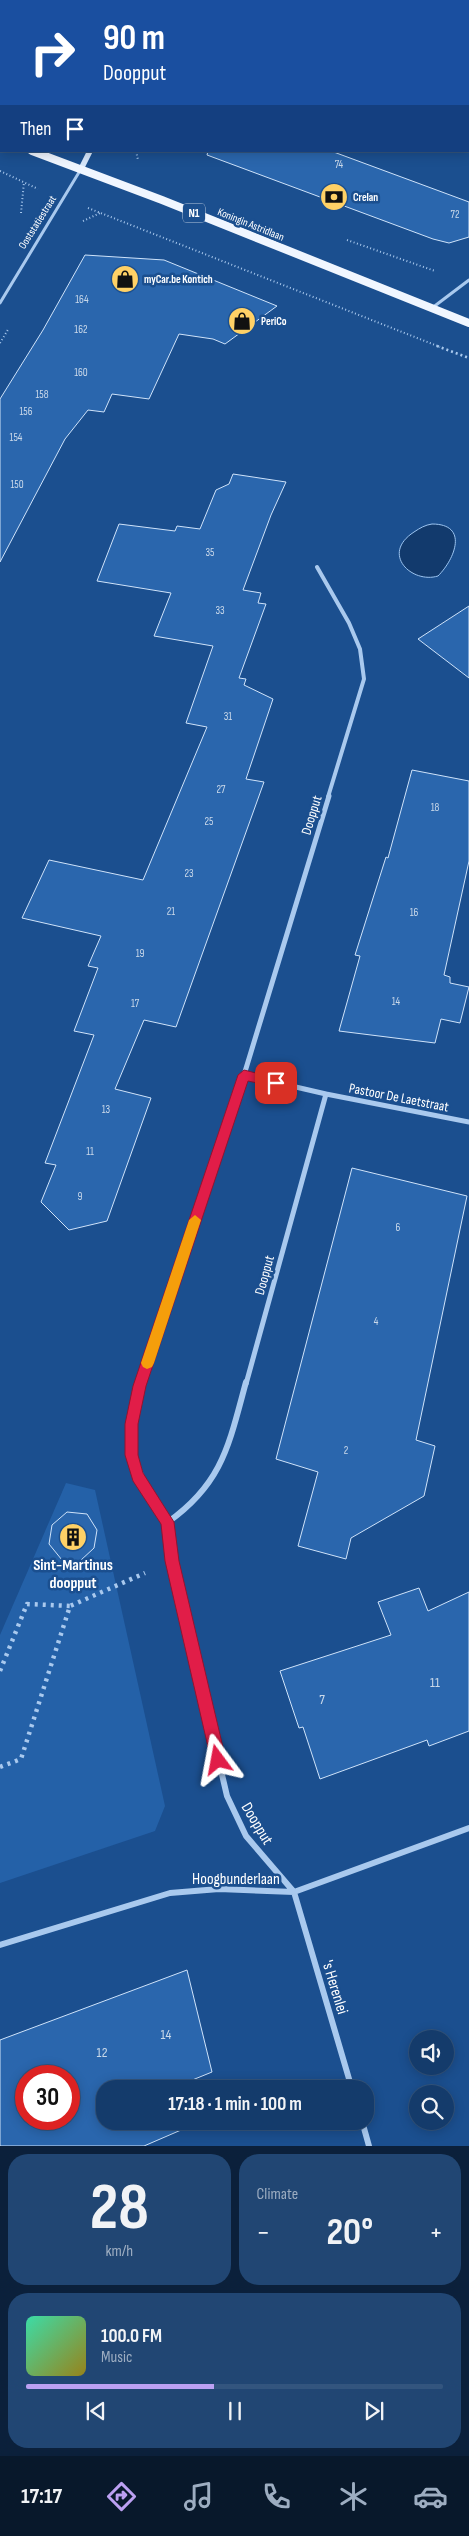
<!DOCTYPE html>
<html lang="en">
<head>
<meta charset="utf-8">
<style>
  body { margin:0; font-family:"Sofia Sans Condensed",sans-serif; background:#214673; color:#f1f3f6; height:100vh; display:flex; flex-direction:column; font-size:19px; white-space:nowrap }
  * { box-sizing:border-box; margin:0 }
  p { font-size:16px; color:#9dadc1 }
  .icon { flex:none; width:28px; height:28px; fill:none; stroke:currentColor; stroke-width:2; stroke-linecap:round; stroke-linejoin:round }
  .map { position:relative; height:2146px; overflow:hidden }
  .panel { display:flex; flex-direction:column; gap:8px; padding:8px; background:#0b203b; flex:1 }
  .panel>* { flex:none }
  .top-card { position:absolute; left:0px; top:0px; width:470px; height:152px; box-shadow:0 2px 12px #0003,0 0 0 1px #33557e; background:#1a4fa0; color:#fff; overflow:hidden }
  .controls { position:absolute; left:409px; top:2030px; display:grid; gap:10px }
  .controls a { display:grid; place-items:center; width:45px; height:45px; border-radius:50%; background:#143b6b; box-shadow:0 2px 12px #0003,0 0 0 1px #33557e; font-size:25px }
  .speed { position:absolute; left:15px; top:2065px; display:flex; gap:10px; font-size:25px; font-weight:700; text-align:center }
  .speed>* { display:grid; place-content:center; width:65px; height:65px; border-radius:50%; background:#143b6b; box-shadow:0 2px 12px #0003,0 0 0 1px #33557e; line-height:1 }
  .speed .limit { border:8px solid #d22; background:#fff; color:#111 }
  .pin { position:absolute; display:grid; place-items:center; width:42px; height:42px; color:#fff; margin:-21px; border-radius:10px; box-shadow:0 2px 8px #0006 }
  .me { position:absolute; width:55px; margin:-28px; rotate:347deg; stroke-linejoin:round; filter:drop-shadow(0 0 4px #0008) }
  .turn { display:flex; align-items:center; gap:18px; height:105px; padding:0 20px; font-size:22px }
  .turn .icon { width:65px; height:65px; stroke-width:2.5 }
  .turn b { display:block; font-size:35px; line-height:42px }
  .then { display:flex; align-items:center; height:48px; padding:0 20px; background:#0003; gap:10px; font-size:19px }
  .big { font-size:38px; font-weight:700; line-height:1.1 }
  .panel .tile { flex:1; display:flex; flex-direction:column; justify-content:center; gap:8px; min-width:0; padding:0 18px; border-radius:20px; background:#214673 }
  .panel .dial { align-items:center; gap:0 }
  .dial b { font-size:65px; line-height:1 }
  .song { display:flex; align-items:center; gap:15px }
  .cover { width:60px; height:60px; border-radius:8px; background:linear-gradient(135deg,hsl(160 70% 55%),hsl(50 70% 35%)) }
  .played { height:5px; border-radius:2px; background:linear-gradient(90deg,#bca0f2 45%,#33557e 45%) }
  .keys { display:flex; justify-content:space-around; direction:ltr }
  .heat { display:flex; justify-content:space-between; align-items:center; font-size:28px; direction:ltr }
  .panel .tiles { flex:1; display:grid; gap:8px; grid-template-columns:1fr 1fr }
  .tile:last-child { grid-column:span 2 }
  .trip { position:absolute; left:96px; top:2080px; width:278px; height:50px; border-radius:20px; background:#143b6b; box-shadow:0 2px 12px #0003,0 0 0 1px #33557e; font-weight:700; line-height:50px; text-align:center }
  .menu { display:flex; height:80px; justify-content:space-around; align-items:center; background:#08182b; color:#9dadc1 }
  .menu .icon { width:35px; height:35px }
  .menu .selected { color:#bca0f2 }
  .menu b { font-size:22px; color:#f1f3f6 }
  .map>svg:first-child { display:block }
</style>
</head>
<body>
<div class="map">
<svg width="469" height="2146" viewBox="0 0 469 2146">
  <rect width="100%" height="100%" fill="#1b4f8f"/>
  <path fill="#2461a8" d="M66 1483 95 1490 165 1806 155 1831 0 1883V1635Z"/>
  <path fill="#123a6d" stroke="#9cc4f0" d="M432 524C469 524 455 559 438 576 412 584 380 554 414 532 420 528 425 525 432 524Z"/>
  <path fill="#2a66ad" stroke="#cfe3fa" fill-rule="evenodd" d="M208 151H331L469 202V237L449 243 433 239 207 155Z
    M85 255 164 260 277 306 225 344 213 339 179 334 149 399 112 394 104 412 88 410 65 439 0 562V399L43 330Z
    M233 474 286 482 271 515 243 590 261 593 258 603 266 604 239 678 246 679 244 685 273 699 246 779 264 782 176 1027 144 1020 115 1089 151 1098 107 1221 69 1230 41 1202 56 1165 45 1163 94 1035 74 1031 98 968 88 966 101 936 22 918 49 860 143 880 207 727 186 723 213 646 154 636 171 593 97 581 119 524 175 531 177 526 200 529 216 490 229 484Z
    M469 606V678L418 639Z
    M412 770 469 781V861L444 975 450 977V983L469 987 460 1023 441 1019 435 1043 339 1031 360 956 355 955 386 857 388 858Z
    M352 1168 467 1196 416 1440 435 1446 424 1496 351 1538 346 1559 298 1546 318 1472 276 1459Z
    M67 1512 87 1514 97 1530 94 1548 80 1561 62 1560 49 1544 52 1525Z
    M419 1588 428 1611 469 1592V1731L429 1746 427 1740 320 1779 303 1727 299 1728 280 1671 391 1635 378 1602Z
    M187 1970 212 2072 180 2085 181 2089H105V2121H187L188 2127 144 2146H0V2040ZM26 2076H69V2119H26Z"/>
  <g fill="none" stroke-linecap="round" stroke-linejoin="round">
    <path stroke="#a9c9ee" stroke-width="2" stroke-dasharray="1 2.5" stroke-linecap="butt" d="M136 151 138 160
      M0 171 38 189
      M88 208 440 347
      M21 213 24 182
      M83 221 100 213
      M347 240 435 271
      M0 343 9 328"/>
    <path stroke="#a9c9ee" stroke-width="2.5" stroke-dasharray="2 3" stroke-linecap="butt" d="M437 346 469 358"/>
    <path stroke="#a9c9ee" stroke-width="4.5" stroke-dasharray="3 5" stroke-linecap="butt" d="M0 1671 27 1604 70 1606
      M0 1767 21 1759 70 1606 145 1573"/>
    <path stroke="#a9c9ee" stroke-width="3" d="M0 303 81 169
      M432 308 469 280"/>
    <path stroke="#a9c9ee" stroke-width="4" d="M317 567 349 623 360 649 364 679 328 797"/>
    <path stroke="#a9c9ee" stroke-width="5" d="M244 1075 326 1094 246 1384
      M326 1094 469 1122
      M140 1384 244 1075 329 796"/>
    <path stroke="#a9c9ee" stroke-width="6" d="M140 1382C121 1440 135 1475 168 1522
      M246 1382C229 1444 223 1483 168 1522L172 1561 227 1796 246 1836 294 1892 352 2089
      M0 1945 170 1893 219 1889 294 1892 469 1828
      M362 2121 369 2146"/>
    <path stroke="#d6e6fa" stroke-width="5.5" d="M81 169 90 151"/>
    <path stroke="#f0f6ff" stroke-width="8" d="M32 151 162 200 469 323"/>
  </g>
  <path fill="#e11d48" stroke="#92132f" d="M244 1070 276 1078 282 1083 276 1087 248 1081 146 1386 138 1424V1455L143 1473 174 1522 179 1561 226 1760 223 1765 218 1767 213 1765 211 1760 165 1561 161 1524 133 1481 125 1455V1424L133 1386 238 1075Z"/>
  <path fill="#f59e0b" d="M195 1215 201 1220 154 1363 152 1367 147 1369 143 1367 141 1363 189 1220Z"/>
  <defs>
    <g id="bank-disc" transform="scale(1.4375)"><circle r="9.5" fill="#ffd166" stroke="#1b4f8f"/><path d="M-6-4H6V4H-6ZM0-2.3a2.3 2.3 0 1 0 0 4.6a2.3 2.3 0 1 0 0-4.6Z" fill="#111"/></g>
    <g id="shop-disc" transform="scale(1.4375)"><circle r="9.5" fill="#ffd166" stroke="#1b4f8f"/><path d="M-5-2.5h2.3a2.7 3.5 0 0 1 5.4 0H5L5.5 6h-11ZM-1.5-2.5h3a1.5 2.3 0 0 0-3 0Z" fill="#111"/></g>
    <g id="building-disc" transform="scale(1.4375)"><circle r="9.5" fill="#ffd166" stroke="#1b4f8f"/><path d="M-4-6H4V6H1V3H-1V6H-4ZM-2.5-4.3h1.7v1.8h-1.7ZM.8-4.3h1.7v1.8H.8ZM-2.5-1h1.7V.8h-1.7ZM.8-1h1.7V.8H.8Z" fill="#111"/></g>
  </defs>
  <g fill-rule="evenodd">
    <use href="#bank-disc" x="334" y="197"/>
    <use href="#shop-disc" x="125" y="279"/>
    <use href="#shop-disc" x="242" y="321"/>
    <use href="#building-disc" x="73" y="1537"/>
  </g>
  <g text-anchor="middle" stroke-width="5" stroke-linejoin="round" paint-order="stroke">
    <g font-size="11" fill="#cad9ea">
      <text x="339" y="168">74</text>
      <text x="455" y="218">72</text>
      <text x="82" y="303">164</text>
      <text x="81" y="333">162</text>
      <text x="81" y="376">160</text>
      <text x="42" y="398">158</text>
      <text x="26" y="415">156</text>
      <text x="16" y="441">154</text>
      <text x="17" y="488">150</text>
      <text x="210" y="556">35</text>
      <text x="220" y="614">33</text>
      <text x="228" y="720">31</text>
      <text x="221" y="793">27</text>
      <text x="435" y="811">18</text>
      <text x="209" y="825">25</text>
      <text x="189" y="877">23</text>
      <text x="171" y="915">21</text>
      <text x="414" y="916">16</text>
      <text x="140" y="957">19</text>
      <text x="396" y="1005">14</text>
      <text x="135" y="1007">17</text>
      <text x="106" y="1113">13</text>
      <text x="90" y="1155">11</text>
      <text x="80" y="1200">9</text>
      <text x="398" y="1231">6</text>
      <text x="376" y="1325">4</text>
      <text x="346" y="1454">2</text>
    </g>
    <g font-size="11" font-weight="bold" fill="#fff" stroke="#1b4f8f" text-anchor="start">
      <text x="353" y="201">Crelan</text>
      <text x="144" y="283">myCar.be Kontich</text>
      <text x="261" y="325">PeriCo</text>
    </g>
    <g font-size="11" fill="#fff" stroke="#1b4f8f">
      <text transform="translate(37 222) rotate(-58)" y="4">Ooststatiestraat</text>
      <text transform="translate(251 224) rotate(22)" y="4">Koningin Astridlaan</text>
    </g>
    <rect fill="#1b4f8f" stroke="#bbcadd" stroke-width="1" x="183" y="203.5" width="22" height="19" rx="4"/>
    <g font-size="12" font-weight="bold" fill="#fff">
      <text x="194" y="217">N1</text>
    </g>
    <g font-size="14" fill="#fff" stroke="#1b4f8f">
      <text transform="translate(311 815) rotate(-73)" y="5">Doopput</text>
      <text transform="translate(399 1097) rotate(11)" y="5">Pastoor De Laetstraat</text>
      <text transform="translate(264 1275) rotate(-75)" y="5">Doopput</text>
    </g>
    <g font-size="14" fill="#cad9ea">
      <text x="435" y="1687">11</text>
      <text x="322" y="1704">7</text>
      <text x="166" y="2039">14</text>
      <text x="102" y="2057">12</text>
    </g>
    <g font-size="16" font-weight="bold" fill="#fff" stroke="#1b4f8f">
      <text x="73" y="1570">Sint-Martinus<tspan x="73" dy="18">doopput</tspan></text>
    </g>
    <g font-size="16" fill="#fff" stroke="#1b4f8f">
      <text transform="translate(258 1823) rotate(59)" y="6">Doopput</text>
      <text x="236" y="1884">Hoogbunderlaan</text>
      <text transform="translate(336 1987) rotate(73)" y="6">'s Herenlei</text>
    </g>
  </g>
</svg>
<div class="controls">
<a><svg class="icon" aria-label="sound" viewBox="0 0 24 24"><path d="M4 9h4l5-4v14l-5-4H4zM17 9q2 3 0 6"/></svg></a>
<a><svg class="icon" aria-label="search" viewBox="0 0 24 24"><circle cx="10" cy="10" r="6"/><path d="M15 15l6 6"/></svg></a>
</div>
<div class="speed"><div class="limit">30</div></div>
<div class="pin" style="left:276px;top:1083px;background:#d93025"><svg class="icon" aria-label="arrive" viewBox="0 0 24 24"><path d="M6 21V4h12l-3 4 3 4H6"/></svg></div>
<svg class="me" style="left:218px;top:1760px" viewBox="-20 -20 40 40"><path d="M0-17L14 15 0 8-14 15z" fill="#e11d48" stroke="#fff" stroke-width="4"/></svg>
<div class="trip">17:18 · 1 min · 100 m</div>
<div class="top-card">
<div class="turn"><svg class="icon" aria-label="right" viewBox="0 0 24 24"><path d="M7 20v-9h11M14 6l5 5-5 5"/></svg><div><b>90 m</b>Doopput</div></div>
<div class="then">Then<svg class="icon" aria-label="arrive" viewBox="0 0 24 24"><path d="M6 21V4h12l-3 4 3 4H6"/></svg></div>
</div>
</div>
<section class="panel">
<div class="tiles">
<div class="tile dial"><b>28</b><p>km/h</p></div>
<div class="tile"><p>Climate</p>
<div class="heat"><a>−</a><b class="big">20°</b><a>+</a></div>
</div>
<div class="tile">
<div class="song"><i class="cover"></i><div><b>100.0 FM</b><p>Music</p></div></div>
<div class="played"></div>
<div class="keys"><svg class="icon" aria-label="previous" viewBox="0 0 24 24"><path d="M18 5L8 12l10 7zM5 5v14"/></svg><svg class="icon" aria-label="pause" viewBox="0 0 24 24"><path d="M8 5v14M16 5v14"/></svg><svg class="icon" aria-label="next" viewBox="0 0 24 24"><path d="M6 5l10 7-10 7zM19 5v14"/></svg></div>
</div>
</div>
</section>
<nav class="menu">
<b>17:17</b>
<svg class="icon selected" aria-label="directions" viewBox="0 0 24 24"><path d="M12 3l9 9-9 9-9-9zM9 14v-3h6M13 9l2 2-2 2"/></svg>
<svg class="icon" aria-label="music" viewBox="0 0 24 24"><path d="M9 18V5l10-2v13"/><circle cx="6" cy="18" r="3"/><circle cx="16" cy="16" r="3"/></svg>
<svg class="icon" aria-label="phone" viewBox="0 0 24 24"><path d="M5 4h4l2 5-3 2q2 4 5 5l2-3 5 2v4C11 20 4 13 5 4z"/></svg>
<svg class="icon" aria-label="climate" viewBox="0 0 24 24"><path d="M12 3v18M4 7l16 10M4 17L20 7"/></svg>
<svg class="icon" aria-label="car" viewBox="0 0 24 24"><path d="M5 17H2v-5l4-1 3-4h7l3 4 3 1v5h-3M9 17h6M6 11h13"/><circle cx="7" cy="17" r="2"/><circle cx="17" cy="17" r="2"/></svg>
</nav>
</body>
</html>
